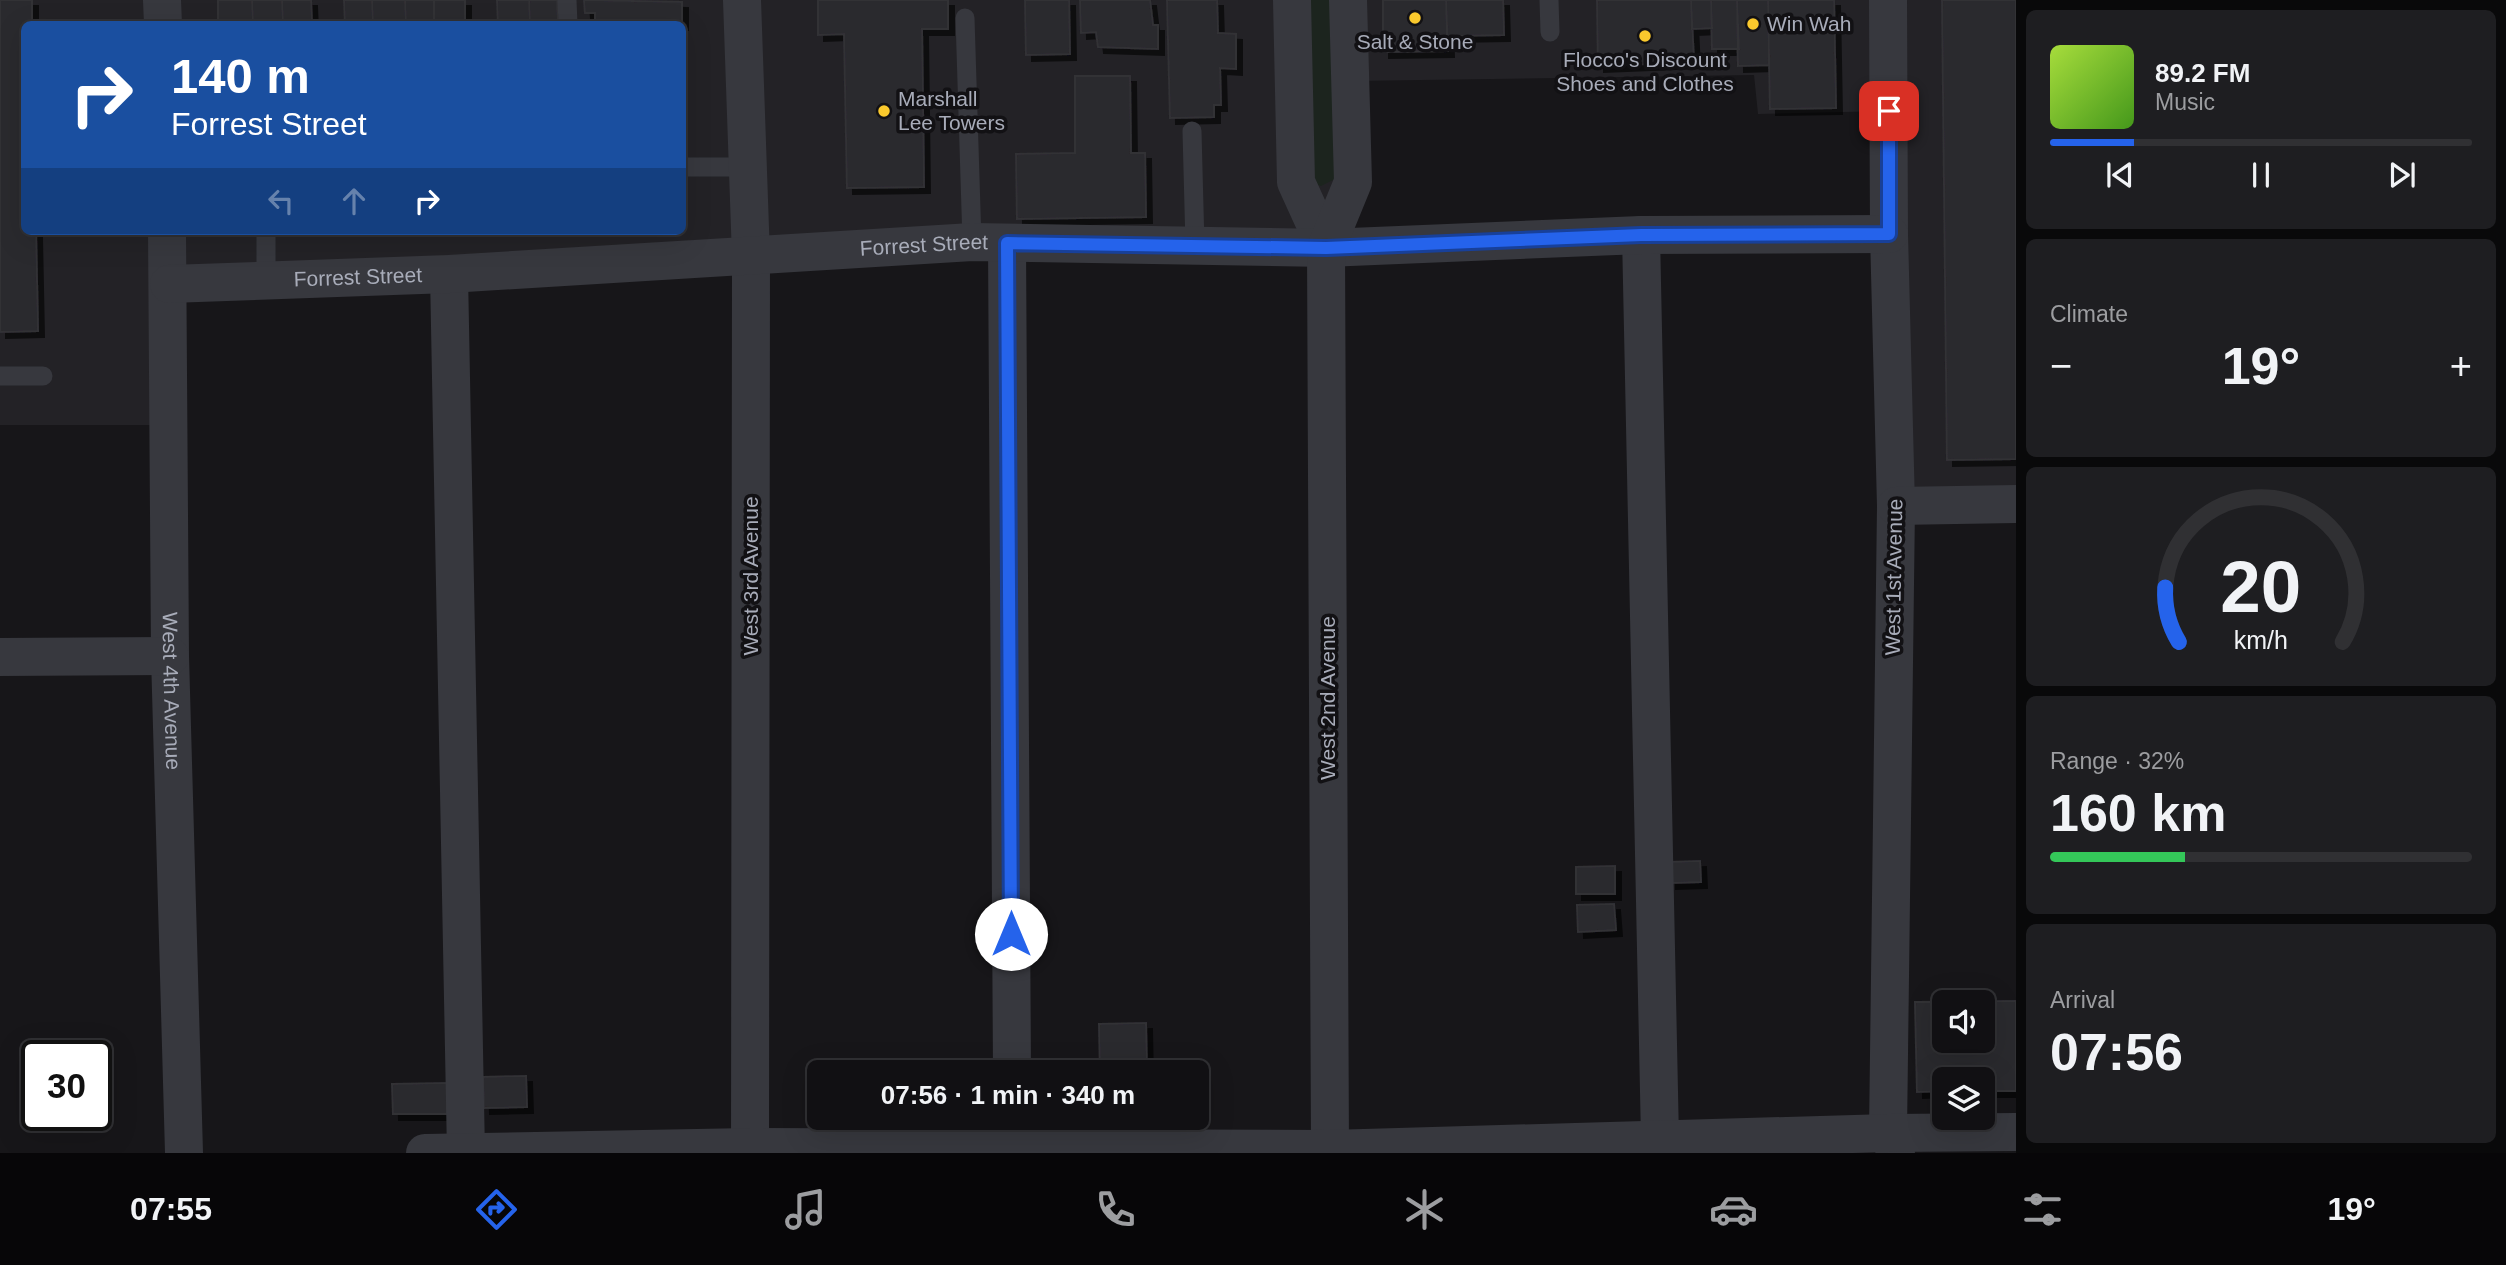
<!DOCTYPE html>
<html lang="en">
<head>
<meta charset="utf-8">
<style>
  body { margin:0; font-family:Arial,sans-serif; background:#1e1e21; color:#f1f3f6; height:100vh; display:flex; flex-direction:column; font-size:26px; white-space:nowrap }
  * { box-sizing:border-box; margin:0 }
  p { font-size:23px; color:#9c9da0 }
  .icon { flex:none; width:38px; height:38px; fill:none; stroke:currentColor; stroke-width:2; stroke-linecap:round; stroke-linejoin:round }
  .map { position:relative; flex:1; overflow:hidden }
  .details { display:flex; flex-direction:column; gap:10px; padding:10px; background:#09090a; width:490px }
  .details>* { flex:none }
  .guide { position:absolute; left:21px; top:21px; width:665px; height:214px; border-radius:10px; box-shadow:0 7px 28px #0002,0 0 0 2px #303033; background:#1a4fa0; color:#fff; overflow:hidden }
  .fabs { position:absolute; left:1932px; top:990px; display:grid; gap:14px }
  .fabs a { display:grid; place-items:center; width:63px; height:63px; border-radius:10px; background:#111013; box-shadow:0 7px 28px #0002,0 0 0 2px #303033; font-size:35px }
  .speed { position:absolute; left:21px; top:1040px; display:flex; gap:14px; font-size:35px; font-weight:700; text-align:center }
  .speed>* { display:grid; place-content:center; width:91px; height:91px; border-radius:50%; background:#111013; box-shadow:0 7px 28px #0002,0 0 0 2px #303033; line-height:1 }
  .speed .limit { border:4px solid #111; border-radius:10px; background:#fff; color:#111 }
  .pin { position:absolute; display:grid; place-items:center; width:60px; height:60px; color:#fff; margin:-30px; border-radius:14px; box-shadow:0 4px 10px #0006 }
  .me { position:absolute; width:77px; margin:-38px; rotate:0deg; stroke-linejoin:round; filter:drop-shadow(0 0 5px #0008) }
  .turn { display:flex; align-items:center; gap:24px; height:147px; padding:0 35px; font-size:32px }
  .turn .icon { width:91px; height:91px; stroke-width:2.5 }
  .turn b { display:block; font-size:49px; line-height:60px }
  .lanes { display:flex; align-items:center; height:66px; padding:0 35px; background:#0003; justify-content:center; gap:35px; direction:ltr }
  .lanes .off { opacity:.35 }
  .big { font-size:52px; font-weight:800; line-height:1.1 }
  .details .widget { flex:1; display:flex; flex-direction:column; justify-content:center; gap:10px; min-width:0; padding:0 24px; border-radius:10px; background:#1e1e21 }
  .details .dial { align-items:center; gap:0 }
  .dial svg { height:182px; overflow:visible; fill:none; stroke:#303033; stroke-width:7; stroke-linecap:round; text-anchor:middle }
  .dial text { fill:#f1f3f6; stroke:none }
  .song { display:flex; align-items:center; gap:21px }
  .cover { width:84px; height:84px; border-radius:10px; background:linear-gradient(135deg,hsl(80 70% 55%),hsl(100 70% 35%)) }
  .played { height:7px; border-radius:4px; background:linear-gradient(90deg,#2563eb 20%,#303033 20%) }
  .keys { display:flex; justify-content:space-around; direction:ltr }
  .heat { display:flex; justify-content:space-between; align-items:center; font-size:38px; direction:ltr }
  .charge { height:10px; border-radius:5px; background:linear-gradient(90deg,#34c759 32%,#303033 0) }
  .trip { position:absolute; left:807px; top:1060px; width:402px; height:70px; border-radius:10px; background:#111013; box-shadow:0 7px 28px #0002,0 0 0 2px #303033; font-weight:800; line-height:70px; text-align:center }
  .tab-bar { display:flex; height:112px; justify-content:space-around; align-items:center; background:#070608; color:#9c9da0 }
  .tab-bar .icon { width:49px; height:49px }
  .tab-bar .active { color:#2563eb }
  .tab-bar b { font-size:32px; color:#f1f3f6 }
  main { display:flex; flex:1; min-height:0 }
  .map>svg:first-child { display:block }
</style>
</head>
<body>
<main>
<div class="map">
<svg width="2016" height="1153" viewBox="0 0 2016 1153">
  <defs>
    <filter id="shadow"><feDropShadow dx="6" dy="6" stdDeviation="0" flood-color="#0009"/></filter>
  </defs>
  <rect width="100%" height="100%" fill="#171619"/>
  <path fill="#232226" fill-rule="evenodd" d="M0 0H2016V504L1896 506 1888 111 1758 114 1754 75 1352 81 1326 248 169 284V425H0ZM24 24H682V231H24Z"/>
  <path fill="#1c241e" d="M1300 0H1337L1335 179 1321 186 1315 184Z"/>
  <path fill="#2a292d" stroke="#313035" stroke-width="2" fill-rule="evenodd" filter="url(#shadow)" d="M0 0H32V24H24V231H36L38 331 0 332Z
    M218 0H252L253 24H218Z
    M252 0H282L283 24H253Z
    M282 0H311L312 24H283Z
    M344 0H372L373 24H345Z
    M372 0H405L406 24H373Z
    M405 0H434V24H406Z
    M434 0H465V24H434Z
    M497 0H529L530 24H498Z
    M529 0H557L558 24H530Z
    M584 0 682 2V24H595V13H585Z
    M818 0H948V29H922L924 187 847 188 844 34 818 35Z
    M1025 0H1069L1070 54 1026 55Z
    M1080 0H1150L1153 25H1158V49L1098 47 1096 32 1081 33Z
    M1167 0H1217L1218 33 1236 34V69L1220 68 1221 105H1214V117L1170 118Z
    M1383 0H1446L1448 51 1383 52Z
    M1446 0H1503L1504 35 1447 36Z
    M1597 0H1691L1694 62 1598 66Z
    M1691 0H1711L1712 28 1692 29Z
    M1711 0H1737L1739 49H1712Z
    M1737 0H1768L1769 65 1738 66Z
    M1768 0H1834L1836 108 1770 109Z
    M1942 0H2016V459L1947 460Z
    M1075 76H1130L1131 153H1145L1146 217 1017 219 1016 154 1075 153Z
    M1700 861 1701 882 1670 883V862Z
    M1615 866V894H1576V867Z
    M1614 904 1616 930 1578 932 1577 905Z
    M2016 1001V1091H1983V1080H1944V1091L1917 1092 1915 1002ZM1944 1003H1983V1041H1944Z
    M1146 1023 1147 1073H1100L1099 1024Z
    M526 1076 527 1107 484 1108 483 1077Z
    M447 1083V1114H393L392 1084Z"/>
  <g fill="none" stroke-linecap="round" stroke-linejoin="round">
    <path stroke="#37383e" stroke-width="19" d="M567 0 568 24
      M1549 0 1550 32
      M965 18 972 242
      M1192 131 1195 246
      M682 167H749
      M266 231V280
      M0 376H43"/>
    <g stroke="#37383e" stroke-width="38">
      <path d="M162 0 163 24"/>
      <path d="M742 0 751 257 750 1153"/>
      <path d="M1292 0 1296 182 1326 248"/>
      <path d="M1888 0 1889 234 1896 506 1888 1133 1896 1153"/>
      <path id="s1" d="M167 231 170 656 184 1153"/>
      <path d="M1641 235 1660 1139"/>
      <path d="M1007 243 1012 1073"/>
      <path d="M449 274 466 1153"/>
      <path id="s2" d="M169 284 449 274 972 242 1326 248 1641 235 1889 234"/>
      <path d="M1896 506 2016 504"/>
      <path d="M0 657 170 656"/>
      <path d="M1330 1149 1326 248 1353 182 1348 0"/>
      <path d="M425 1153 750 1147 1330 1149 1888 1133 2016 1132"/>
    </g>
  </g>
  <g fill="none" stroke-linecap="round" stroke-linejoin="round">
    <g stroke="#184099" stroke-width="18">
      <path id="route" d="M1011 934 1007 243 1326 248 1641 235 1889 234V111"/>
    </g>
    <use href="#route" stroke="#2563eb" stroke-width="12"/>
  </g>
  <g fill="#fac92d" stroke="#121114" stroke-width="2.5">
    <circle cx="1415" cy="18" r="7"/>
    <circle cx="1753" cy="24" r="7"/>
    <circle cx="1645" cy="36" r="7"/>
    <circle cx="884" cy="111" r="7"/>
  </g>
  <g text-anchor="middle" stroke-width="7" stroke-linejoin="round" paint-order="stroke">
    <g font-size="21" fill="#a8acb9" stroke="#121114" text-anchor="start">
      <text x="1767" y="31">Win Wah</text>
      <text x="1415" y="49" text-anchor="middle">Salt &amp; Stone</text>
      <text x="1645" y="67" text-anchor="middle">Flocco's Discount<tspan x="1645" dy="24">Shoes and Clothes</tspan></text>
      <text x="898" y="106">Marshall<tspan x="898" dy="24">Lee Towers</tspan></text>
    </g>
    <g font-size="21" fill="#a8acb9" stroke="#121114">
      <text dy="7" stroke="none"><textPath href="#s2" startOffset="756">Forrest Street</textPath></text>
      <text dy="7" stroke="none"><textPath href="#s2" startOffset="189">Forrest Street</textPath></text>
      <text transform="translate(751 576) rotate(-90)" y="7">West 3rd Avenue</text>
      <text transform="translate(1894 577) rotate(-89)" y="7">West 1st Avenue</text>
      <text dy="7" stroke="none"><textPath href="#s1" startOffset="460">West 4th Avenue</textPath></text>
      <text transform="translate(1328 698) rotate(-90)" y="7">West 2nd Avenue</text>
    </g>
  </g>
</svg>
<div class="fabs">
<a><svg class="icon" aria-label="sound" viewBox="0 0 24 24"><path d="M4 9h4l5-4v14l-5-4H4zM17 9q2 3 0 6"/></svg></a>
<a><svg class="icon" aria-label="layers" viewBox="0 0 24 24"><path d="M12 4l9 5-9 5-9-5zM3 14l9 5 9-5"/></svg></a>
</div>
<div class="speed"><div class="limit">30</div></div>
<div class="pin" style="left:1889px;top:111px;background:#d93025"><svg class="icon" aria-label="arrive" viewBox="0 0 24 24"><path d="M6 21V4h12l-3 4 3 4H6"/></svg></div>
<svg class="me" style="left:1011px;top:934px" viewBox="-20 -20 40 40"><circle r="19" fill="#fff"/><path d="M0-13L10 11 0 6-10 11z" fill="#2563eb"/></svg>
<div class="trip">07:56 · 1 min · 340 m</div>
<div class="guide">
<div class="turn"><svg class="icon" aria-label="right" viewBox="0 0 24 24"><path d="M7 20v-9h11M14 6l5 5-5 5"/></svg><div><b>140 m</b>Forrest Street</div></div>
<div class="lanes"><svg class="icon off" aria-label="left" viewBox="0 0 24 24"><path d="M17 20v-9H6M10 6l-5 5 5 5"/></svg><svg class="icon off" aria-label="ahead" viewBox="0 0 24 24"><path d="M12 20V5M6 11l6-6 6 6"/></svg><svg class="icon" aria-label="right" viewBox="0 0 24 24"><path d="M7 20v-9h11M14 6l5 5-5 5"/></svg></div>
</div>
</div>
<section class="details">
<div class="widget">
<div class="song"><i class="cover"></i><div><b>89.2 FM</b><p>Music</p></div></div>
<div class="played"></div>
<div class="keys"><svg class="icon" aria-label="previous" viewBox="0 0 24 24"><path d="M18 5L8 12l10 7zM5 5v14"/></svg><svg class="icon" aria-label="pause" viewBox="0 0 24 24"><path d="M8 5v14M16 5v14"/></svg><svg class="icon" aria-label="next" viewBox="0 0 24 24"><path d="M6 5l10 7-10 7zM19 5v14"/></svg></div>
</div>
<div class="widget"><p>Climate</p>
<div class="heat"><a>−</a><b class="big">19°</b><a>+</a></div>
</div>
<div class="widget dial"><svg viewBox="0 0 100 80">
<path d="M14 69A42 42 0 1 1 86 69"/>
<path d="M14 69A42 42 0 0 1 8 45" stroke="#2563eb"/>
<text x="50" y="56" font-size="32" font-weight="700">20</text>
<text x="50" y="72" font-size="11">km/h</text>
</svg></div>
<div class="widget"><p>Range · 32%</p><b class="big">160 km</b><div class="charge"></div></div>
<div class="widget"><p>Arrival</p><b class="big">07:56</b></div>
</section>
</main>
<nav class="tab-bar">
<b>07:55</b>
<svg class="icon active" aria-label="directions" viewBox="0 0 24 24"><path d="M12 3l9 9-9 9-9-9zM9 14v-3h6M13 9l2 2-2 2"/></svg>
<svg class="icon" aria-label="music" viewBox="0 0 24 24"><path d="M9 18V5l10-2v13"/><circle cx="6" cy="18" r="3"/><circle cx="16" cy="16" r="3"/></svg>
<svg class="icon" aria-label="phone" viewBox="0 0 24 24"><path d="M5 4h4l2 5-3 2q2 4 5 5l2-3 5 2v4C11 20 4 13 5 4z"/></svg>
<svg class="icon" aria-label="climate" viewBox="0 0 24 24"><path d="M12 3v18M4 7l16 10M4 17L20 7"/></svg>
<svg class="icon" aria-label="car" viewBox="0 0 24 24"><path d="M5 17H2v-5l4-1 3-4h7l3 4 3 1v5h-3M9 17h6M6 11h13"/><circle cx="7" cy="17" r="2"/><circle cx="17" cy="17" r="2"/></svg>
<svg class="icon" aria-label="filters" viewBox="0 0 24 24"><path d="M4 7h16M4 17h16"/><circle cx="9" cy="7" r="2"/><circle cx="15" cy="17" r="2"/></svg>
<b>19°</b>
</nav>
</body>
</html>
